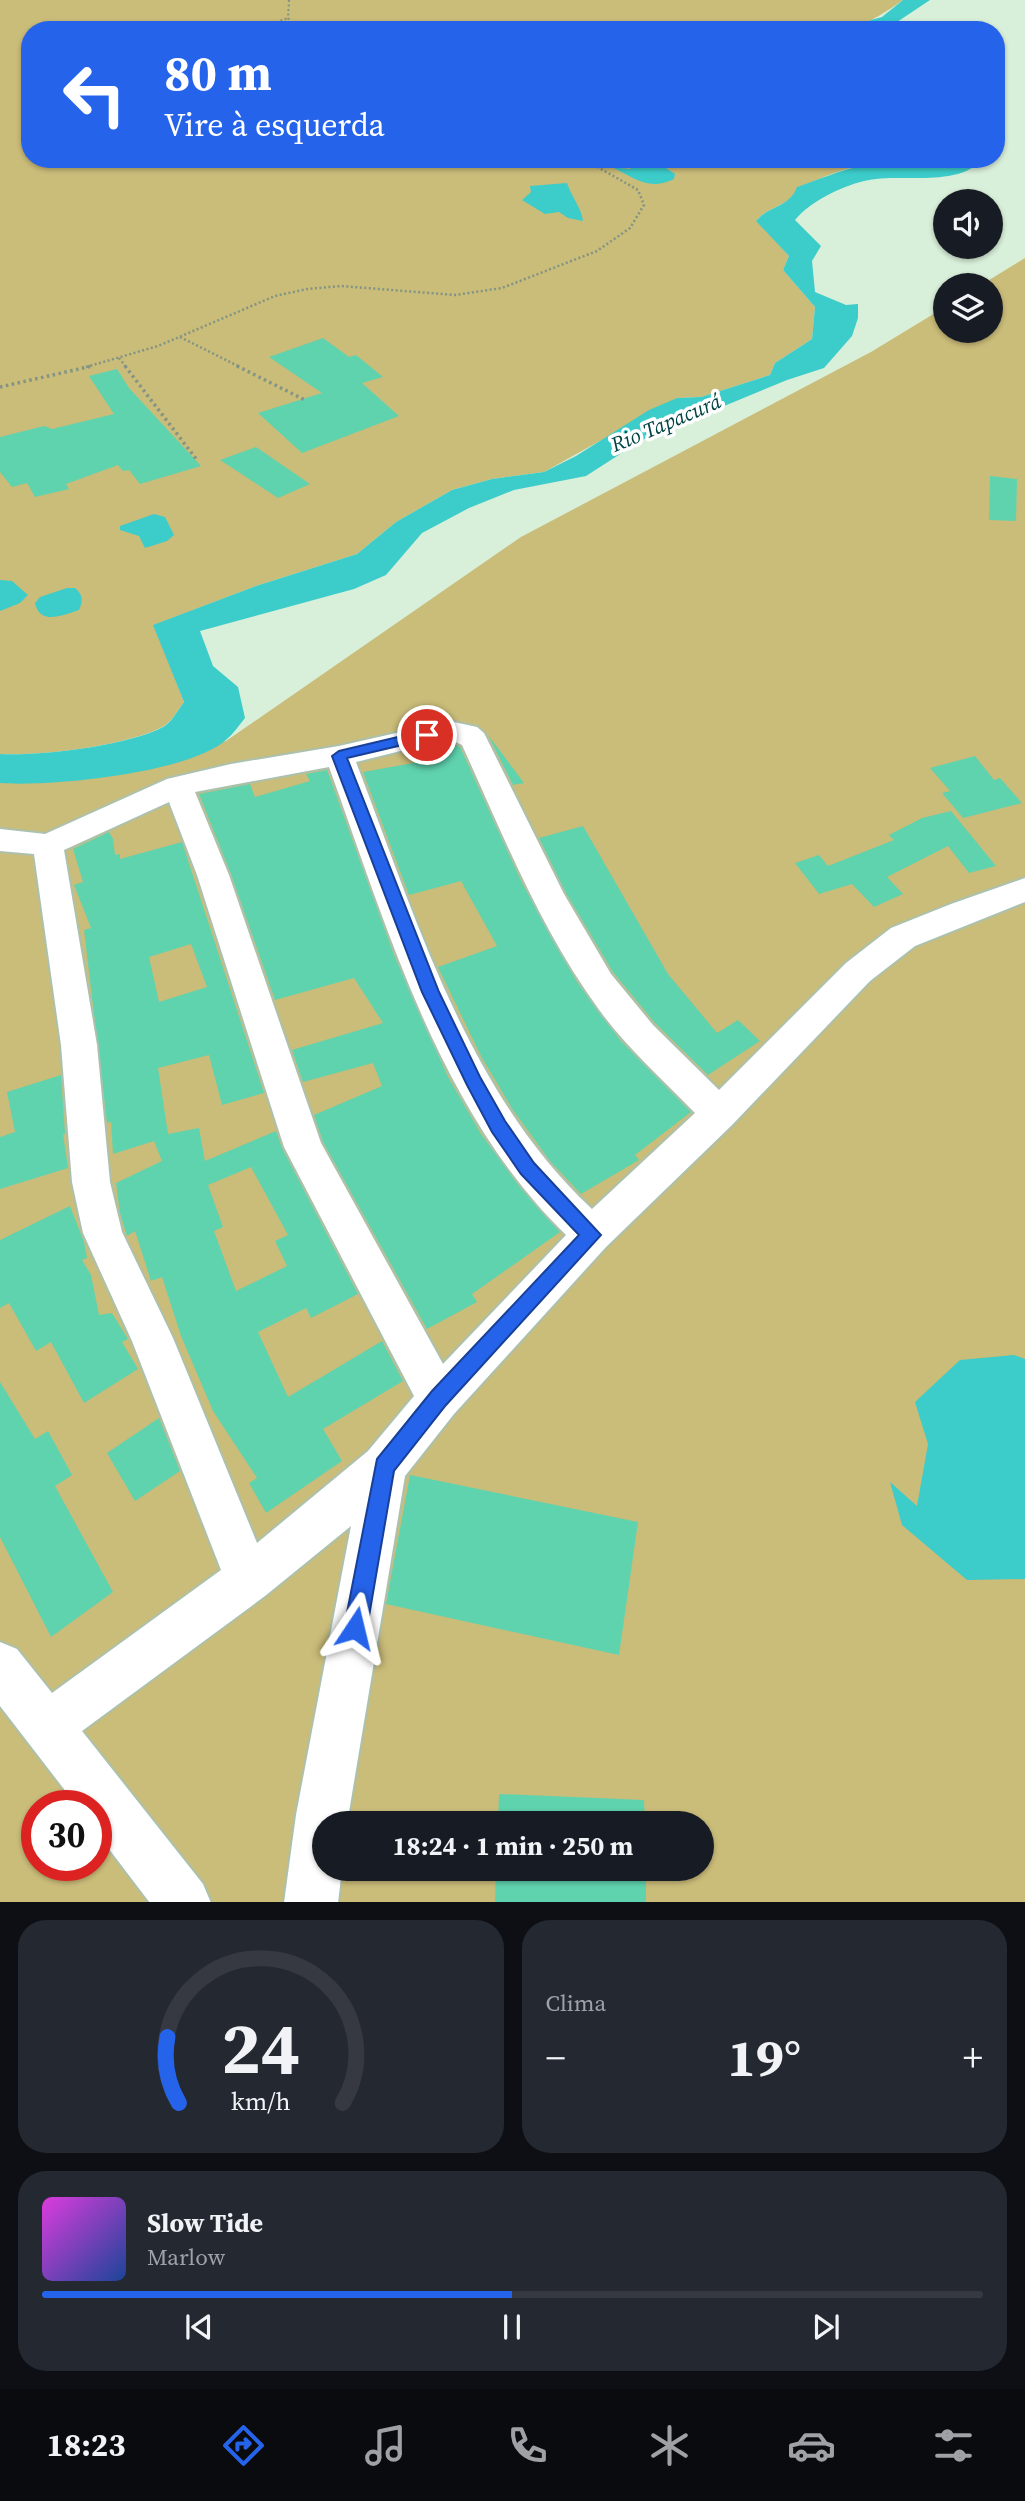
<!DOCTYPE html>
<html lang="pt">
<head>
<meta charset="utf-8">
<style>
  body { margin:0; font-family:"Source Serif 4",serif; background:#242831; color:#f1f3f6; height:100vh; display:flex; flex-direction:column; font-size:26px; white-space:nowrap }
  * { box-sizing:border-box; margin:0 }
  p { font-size:23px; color:#9ea1a6 }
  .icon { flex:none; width:38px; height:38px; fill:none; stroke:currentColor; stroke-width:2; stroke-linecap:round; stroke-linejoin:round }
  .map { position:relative; height:1902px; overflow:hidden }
  .drawer { display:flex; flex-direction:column; gap:18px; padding:18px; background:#0d0f14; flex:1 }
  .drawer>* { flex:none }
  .banner { position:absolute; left:21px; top:21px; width:984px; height:147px; border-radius:28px; box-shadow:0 2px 5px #0004; background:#2563eb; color:#fff; overflow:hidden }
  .controls { position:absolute; left:933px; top:189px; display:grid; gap:14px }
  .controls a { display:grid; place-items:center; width:70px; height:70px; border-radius:50%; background:#171b24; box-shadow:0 2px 5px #0004; font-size:35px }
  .speed { position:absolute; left:21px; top:1790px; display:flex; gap:14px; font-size:35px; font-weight:700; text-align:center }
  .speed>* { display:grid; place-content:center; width:91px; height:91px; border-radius:50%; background:#171b24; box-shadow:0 2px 5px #0004; line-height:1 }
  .speed .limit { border:10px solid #d22; background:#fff; color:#111 }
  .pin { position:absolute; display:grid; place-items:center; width:60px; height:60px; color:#fff; margin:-30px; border:4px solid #fff; border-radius:50%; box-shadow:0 2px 7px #0007 }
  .me { position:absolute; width:77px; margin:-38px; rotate:10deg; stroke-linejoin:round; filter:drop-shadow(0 0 5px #0008) }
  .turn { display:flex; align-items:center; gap:24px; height:147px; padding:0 28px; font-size:32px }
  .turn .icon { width:91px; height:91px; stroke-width:2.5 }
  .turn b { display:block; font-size:49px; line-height:60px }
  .big { font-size:52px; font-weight:700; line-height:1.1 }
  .drawer .tile { flex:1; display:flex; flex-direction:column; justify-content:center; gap:10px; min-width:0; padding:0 24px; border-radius:28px; background:#242831 }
  .drawer .dial { align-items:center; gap:0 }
  .dial svg { height:182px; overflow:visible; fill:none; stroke:#363941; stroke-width:7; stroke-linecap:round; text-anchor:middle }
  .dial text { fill:#f1f3f6; stroke:none }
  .song { display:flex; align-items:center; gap:21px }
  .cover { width:84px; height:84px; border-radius:10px; background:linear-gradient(135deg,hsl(300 70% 55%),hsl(220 70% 35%)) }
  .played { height:7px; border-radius:4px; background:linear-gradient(90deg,#2563eb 50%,#363941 50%) }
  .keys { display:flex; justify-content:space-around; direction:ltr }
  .heat { display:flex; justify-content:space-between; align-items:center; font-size:38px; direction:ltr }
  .drawer .tiles { flex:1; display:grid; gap:18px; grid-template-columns:1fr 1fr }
  .tile:last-child { grid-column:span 2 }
  .trip { position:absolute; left:312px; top:1811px; width:402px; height:70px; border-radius:35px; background:#171b24; box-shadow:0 2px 5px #0004; font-weight:700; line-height:70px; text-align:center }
  .dock { display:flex; height:112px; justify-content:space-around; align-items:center; background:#090b0e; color:#9ea1a6 }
  .dock .icon { width:49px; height:49px }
  .dock .selected { color:#2563eb }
  .dock b { font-size:32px; color:#f1f3f6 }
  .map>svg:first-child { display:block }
</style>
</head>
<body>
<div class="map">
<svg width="1025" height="1903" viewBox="0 0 1025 1903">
  <rect width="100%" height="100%" fill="#d8efd9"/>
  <path fill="#cabc79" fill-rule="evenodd" d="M0 0H903C887 12 872 19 855 30H30V159H936C908 176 889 161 861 166 840 169 818 180 798 187 789 208 769 205 757 220L789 256 783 270 815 307 812 339 775 363 770 375 701 397 677 398 544 472 492 479 452 490 396 522 357 554 256 586 154 625 184 702C178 710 171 723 162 727 126 746 41 756 0 754Z
    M1025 258V1902L0 1903V781L226 741 521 537 871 352 945 307V331H990V285H981ZM37 1806H96V1866H37ZM324 1824H702V1869H324Z"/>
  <path fill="#3cccca" d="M903 0H930L897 22 895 30H855L871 20 882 17Z
    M936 159H983C957 189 898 172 864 181 840 187 811 201 795 220L821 246 812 261 815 292 846 305 858 304V318L852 336 824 368 787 380 642 440 586 476 514 490 469 508 422 533 386 575 354 589 200 631 213 666 238 687 245 718C239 725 234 733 227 739 191 773 50 787 0 783V754C41 756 127 746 163 727 171 723 178 710 184 702L153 625 256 586 357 554 396 522 452 490 492 479 544 472 576 456 649 410 677 398 701 397 770 375 775 363 812 339 815 307 783 270 789 256 756 221C769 205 789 208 797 187 818 180 840 170 861 166 889 161 908 176 936 159Z
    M643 163 663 166 675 174 674 179C649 191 636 179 612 167L629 169Z
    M567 183C571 196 582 209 583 221L568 218 559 212 545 214 522 200 531 192 530 186Z
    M154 514 165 517 174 535 167 541 145 548 139 536 120 530V526Z
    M0 580 12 581 28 595 20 603 0 611Z
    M67 588H75C83 595 83 600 79 610 63 615 40 626 35 603L40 597Z
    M1014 1355 1025 1359V1579L967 1580 902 1525 890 1482 917 1506 928 1444 915 1402 960 1360Z"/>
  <path fill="#5fd3ae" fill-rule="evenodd" d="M323 338 349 357 356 355 383 377 362 383 399 416 302 453 258 413 322 393 269 357Z
    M117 369 129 388 201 466 140 484 129 470 123 471 118 465 66 484 69 489 35 497 27 483 12 487 0 472V437L44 426 52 429 114 414 89 376Z
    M256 447 310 484 278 498 220 460Z
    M990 476 1017 479 1016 521 989 520Z
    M488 735 524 783 513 785Z
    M449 742 460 747 522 883 577 982 620 1040 691 1112 635 1155 639 1160 581 1194 550 1161 513 1110 481 1056 438 967 497 946 461 881 409 895 363 772 419 762 415 750Z
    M975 756 994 780 1000 778 1022 803 963 818 942 793 950 791 930 768Z
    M327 770 394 955 448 1077 481 1134 520 1187 560 1232 472 1294 477 1302 427 1329 323 1142 314 1115 382 1086 373 1063 303 1082 292 1050 383 1023 354 978 275 1000 231 874 199 794 250 784 255 797 310 781 306 774Z
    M951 811 996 866 969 873 948 846 887 877 903 894 874 907 852 884 819 894 795 863 819 855 828 866 894 840 889 835 922 818Z
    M583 826 668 974 717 1033 738 1020 760 1041 708 1075 655 1023 613 972 566 893 539 838Z
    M109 832 113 839 115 855 120 854V859L182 842 264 1093 222 1105 209 1055 158 1068 168 1134 199 1128 205 1161 276 1131 282 1148 358 1294 311 1318 306 1308 258 1332 288 1397 382 1341 403 1381 323 1429 342 1461 266 1513 249 1483 257 1478 213 1411 181 1336 162 1277 151 1281 135 1231 127 1236 120 1213 116 1183 162 1161 154 1141 113 1154 111 1122 107 1123 84 930 91 928 74 885 83 882 73 849ZM191 944 207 987 159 1002 149 957ZM251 1167 288 1235 275 1241 287 1266 236 1291 214 1231 223 1227 208 1185Z
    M61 1075 65 1134H63L68 1168 0 1189V1137L15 1132 7 1092Z
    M70 1206 84 1242 87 1258 82 1260 91 1275 99 1315 112 1313 128 1339 122 1342 138 1369 84 1403 51 1342 36 1351 9 1303 0 1308V1240Z
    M0 1382 35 1439 48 1431 72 1475 55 1486 113 1592 51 1637 0 1537Z
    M159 1418 180 1471 135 1501 107 1453Z
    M410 1475 638 1522 619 1655 386 1604Z
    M499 1794 644 1800 645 1824H498Z
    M496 1869H646V1902H495Z"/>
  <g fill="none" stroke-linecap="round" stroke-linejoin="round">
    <g stroke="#acc1ad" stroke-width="4">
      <path id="minor" d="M449 721 477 727 484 733 564 894 611 974 653 1025 719 1090 846 963 891 928 951 904 1025 878V902L915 946 870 981 732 1125 606 1247 454 1414 405 1476 347 1824H324V1869H342L338 1903H284L296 1815 351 1526 265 1596 82 1731 203 1884 211 1903H150L96 1832V1806H77L0 1706V1642L17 1649 52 1693 221 1570 132 1341 83 1233 72 1182 61 1045 34 854 0 851V829L45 834 167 779 231 764 339 746ZM449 739 462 745C503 835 541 931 600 1011 628 1049 663 1080 695 1113L592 1209C467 1092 416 918 356 762ZM329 767C388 930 439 1111 566 1235L443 1364 321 1143 229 875 195 792ZM169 802 197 875 284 1147 414 1396 368 1451 257 1543 173 1338 122 1232 110 1182 97 1045 64 850Z"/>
    </g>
    <path stroke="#839484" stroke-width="2" stroke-dasharray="2 2.5" stroke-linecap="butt" d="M289 0 288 18 296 30
      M255 30 288 18
      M584 159 590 162"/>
    <path stroke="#839484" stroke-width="2.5" stroke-dasharray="2 2.5" stroke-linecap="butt" d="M180 337 240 367
      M119 358 126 367
      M86 367 158 346 275 296 307 289 341 286 455 295 502 288 597 251 630 228 644 205 638 190 587 161"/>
    <path stroke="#839484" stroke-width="3.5" stroke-dasharray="2.5 3.5" stroke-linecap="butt" d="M125 366 197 460
      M237 366 305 400
      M0 387 92 366"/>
    <use href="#minor" fill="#fff" fill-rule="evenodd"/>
  </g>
  <path fill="#2563eb" stroke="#184099" stroke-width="2" d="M427 730 434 735 432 738 347 758 439 992 480 1077 505 1121 534 1163 601 1235 446 1405 394 1471 367 1628 363 1636 355 1639 347 1636 344 1628 377 1459 432 1391 579 1235 521 1174 492 1132 467 1085 422 992 332 756 339 751Z"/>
  <g text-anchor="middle" stroke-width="7" stroke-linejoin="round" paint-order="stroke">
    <g font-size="21" font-style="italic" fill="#004343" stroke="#fff">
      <text transform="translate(666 423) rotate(-23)" y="7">Rio Tapacurá</text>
    </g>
  </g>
</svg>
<div class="controls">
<a><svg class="icon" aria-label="sound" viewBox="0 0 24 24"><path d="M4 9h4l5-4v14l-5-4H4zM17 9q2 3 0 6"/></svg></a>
<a><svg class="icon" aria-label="layers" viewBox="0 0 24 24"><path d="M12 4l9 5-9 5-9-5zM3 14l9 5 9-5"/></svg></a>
</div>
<div class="speed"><div class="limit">30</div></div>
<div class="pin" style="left:427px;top:735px;background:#d93025"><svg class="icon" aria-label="arrive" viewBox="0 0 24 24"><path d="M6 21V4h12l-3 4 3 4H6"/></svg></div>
<svg class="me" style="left:355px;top:1628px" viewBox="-20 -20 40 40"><path d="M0-17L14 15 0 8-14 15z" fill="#2563eb" stroke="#fff" stroke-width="4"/></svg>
<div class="trip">18:24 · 1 min · 250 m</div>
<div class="banner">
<div class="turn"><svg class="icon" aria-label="left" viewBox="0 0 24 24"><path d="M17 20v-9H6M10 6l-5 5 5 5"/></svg><div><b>80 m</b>Vire à esquerda</div></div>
</div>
</div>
<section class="drawer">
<div class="tiles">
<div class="tile dial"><svg viewBox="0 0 100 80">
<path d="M14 69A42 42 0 1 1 86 69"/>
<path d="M14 69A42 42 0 0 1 9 40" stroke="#2563eb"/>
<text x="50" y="56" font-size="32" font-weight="700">24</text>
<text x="50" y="72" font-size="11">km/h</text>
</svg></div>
<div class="tile"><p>Clima</p>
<div class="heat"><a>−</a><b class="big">19°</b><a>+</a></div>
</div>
<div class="tile">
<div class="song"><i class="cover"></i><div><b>Slow Tide</b><p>Marlow</p></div></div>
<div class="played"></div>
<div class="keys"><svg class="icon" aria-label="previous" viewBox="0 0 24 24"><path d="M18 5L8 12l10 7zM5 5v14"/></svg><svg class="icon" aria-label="pause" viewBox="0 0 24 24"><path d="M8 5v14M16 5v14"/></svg><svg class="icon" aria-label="next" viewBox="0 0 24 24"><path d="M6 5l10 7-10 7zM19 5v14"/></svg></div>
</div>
</div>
</section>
<nav class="dock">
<b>18:23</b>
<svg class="icon selected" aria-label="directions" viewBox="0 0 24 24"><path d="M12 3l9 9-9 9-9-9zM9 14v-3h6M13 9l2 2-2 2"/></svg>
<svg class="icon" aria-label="music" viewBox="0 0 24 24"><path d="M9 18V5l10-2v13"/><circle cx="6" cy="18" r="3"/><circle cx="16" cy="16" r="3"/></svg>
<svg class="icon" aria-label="phone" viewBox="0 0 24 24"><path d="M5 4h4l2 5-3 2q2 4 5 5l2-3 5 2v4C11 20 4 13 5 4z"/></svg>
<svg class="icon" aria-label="climate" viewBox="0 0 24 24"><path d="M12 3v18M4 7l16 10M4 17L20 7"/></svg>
<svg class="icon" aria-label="car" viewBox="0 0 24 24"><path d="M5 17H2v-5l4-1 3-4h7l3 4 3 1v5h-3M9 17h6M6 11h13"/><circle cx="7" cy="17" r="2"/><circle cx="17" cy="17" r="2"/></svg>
<svg class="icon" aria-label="filters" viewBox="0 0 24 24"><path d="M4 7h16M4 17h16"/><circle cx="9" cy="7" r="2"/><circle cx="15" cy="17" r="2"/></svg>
</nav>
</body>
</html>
